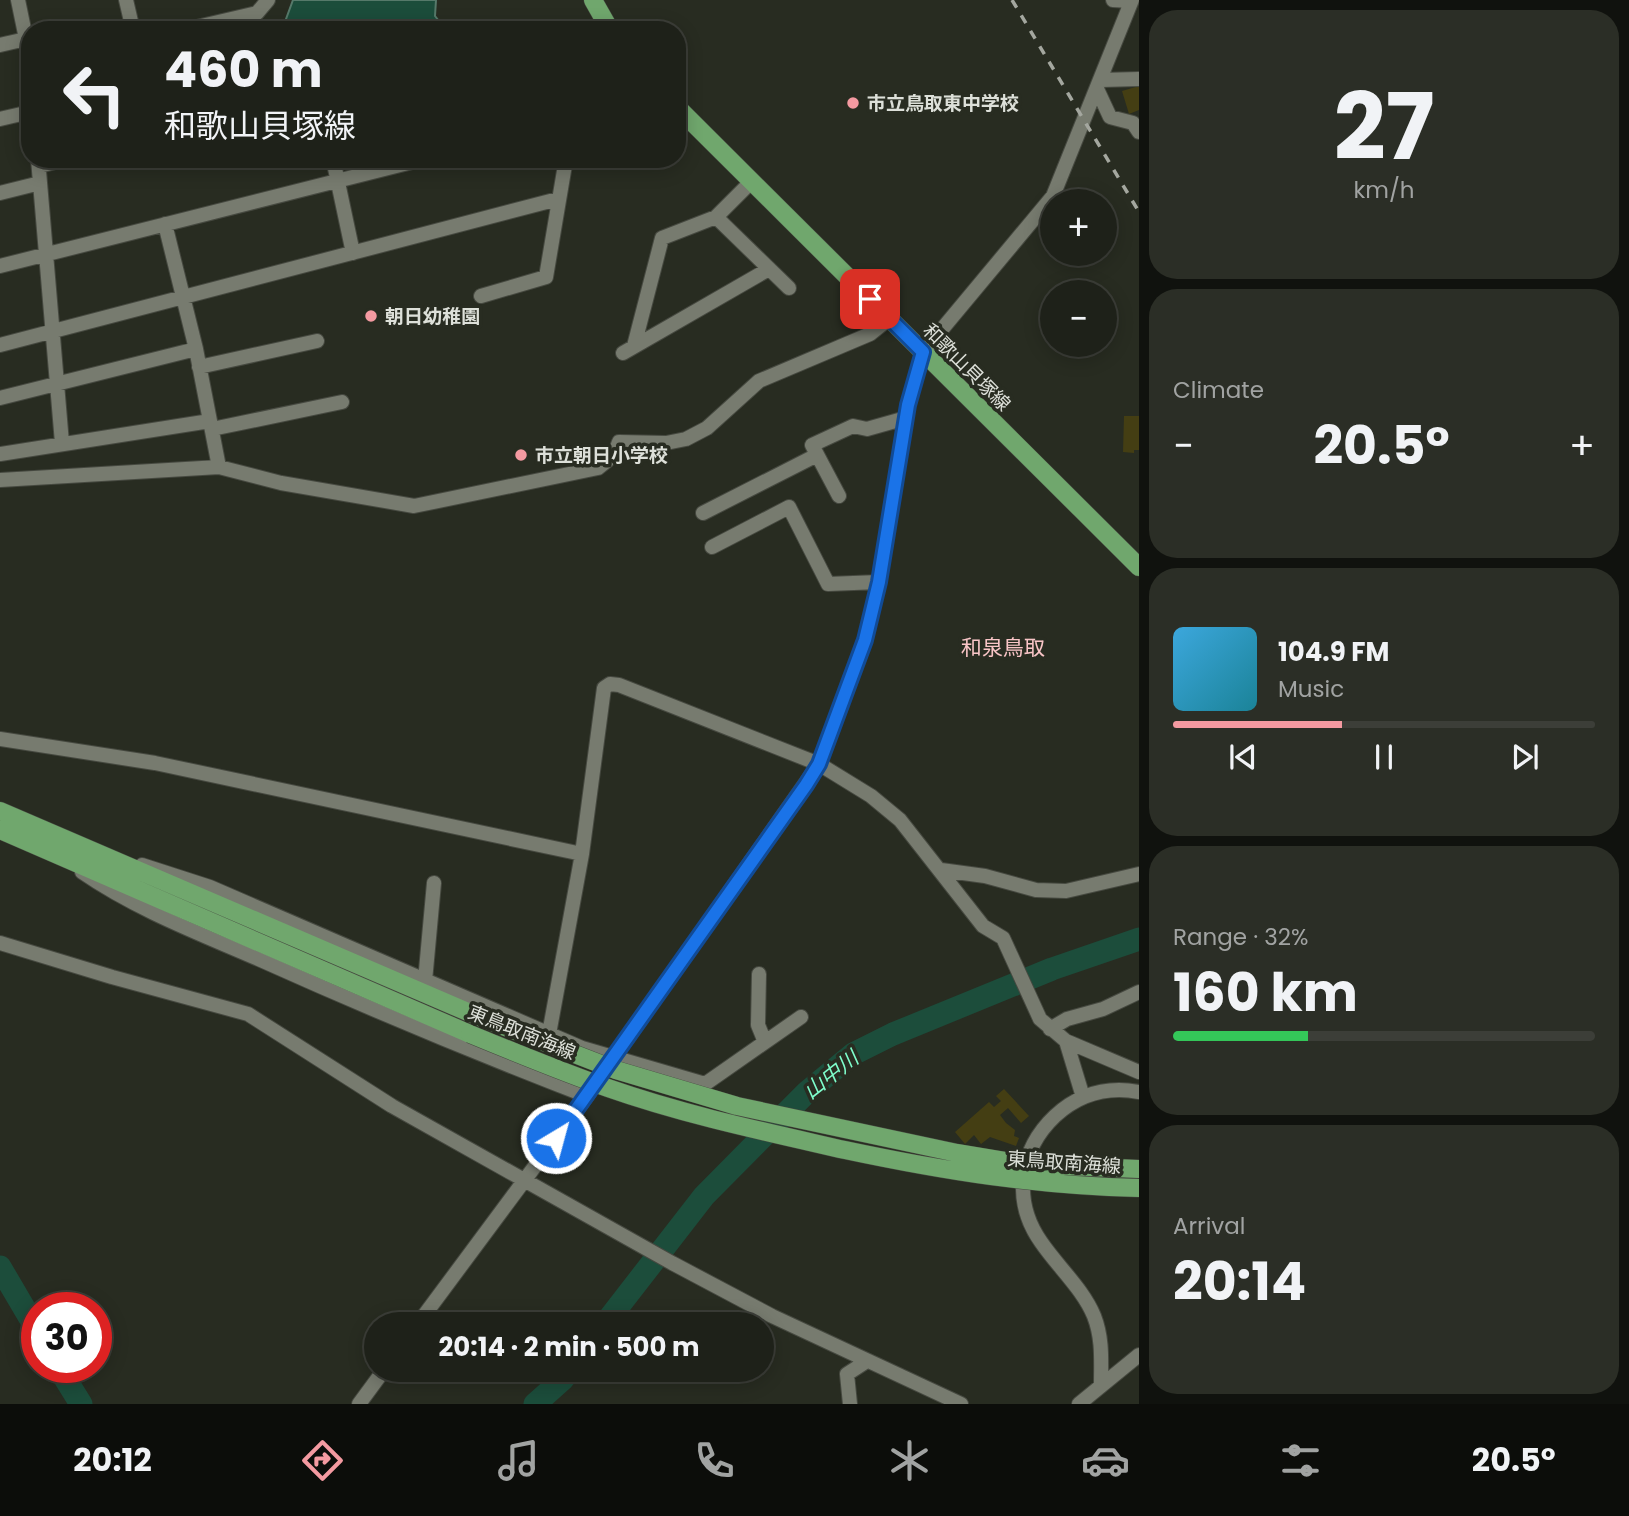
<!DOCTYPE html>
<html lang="en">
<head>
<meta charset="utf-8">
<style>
  body { margin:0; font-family:Poppins,"Noto Sans JP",sans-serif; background:#2b2e26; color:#f1f3f6; height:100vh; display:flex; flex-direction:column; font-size:26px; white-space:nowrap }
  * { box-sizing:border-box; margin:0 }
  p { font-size:23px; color:#a1a3a2 }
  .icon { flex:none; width:38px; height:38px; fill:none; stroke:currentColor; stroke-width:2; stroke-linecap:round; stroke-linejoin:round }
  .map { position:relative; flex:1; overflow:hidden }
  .panel { display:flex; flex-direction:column; gap:10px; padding:10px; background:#10120e; width:490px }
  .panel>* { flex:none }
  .banner { position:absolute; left:21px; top:21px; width:665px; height:147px; border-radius:28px; box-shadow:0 4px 18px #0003,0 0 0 2px #3c3e38; background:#1e2119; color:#f1f3f6; overflow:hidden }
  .tools { position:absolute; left:1040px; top:189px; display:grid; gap:14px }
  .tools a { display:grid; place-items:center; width:77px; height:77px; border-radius:50%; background:#1e2119; box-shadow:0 4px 18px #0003,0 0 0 2px #3c3e38; font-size:35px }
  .speed { position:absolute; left:21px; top:1292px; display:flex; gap:14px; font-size:35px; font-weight:700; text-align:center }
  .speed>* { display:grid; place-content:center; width:91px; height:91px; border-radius:50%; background:#1e2119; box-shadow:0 4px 18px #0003,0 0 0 2px #3c3e38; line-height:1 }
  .speed .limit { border:10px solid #d22; background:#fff; color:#111 }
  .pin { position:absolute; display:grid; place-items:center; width:60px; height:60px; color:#fff; margin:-30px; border-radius:14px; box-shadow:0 4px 10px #0006 }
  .me { position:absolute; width:77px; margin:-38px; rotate:37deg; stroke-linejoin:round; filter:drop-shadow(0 0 5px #0008) }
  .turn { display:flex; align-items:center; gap:24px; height:147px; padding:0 28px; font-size:32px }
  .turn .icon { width:91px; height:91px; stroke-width:2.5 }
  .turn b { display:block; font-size:49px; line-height:60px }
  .big { font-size:52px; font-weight:700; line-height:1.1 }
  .panel .card { flex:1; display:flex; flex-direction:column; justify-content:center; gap:10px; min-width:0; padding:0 24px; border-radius:28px; background:#2b2e26 }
  .panel .dial { align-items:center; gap:0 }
  .dial b { font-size:91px; line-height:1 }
  .song { display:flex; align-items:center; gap:21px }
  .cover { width:84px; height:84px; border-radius:10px; background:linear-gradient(135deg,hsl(200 70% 55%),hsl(190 70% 35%)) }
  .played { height:7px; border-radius:4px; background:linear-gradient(90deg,#f49aa1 40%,#3c3e38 40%) }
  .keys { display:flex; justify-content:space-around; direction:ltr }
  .heat { display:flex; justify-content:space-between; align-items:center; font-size:38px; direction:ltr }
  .charge { height:10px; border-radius:5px; background:linear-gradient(90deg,#34c759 32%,#3c3e38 0) }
  .trip { position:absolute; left:364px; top:1312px; width:410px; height:70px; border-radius:35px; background:#1e2119; box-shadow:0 4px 18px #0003,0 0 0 2px #3c3e38; font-weight:700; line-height:70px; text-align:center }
  .dock { display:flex; height:112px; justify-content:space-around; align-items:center; background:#0c0d0a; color:#a1a3a2 }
  .dock .icon { width:49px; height:49px }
  .dock .active { color:#f49aa1 }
  .dock b { font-size:32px; color:#f1f3f6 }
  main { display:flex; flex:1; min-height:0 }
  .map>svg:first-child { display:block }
</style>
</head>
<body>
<main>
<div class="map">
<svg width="1139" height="1404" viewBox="0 0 1139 1404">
  <rect width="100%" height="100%" fill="#282c21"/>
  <path fill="#1c4d3b" stroke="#56796a" stroke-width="2" d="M293 0H436L435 16 446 30H282Z"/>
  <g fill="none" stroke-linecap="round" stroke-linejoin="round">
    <path stroke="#1c4d3b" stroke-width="23" d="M0 1267 37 1330
      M604 1325 704 1196 807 1092 853 1054 893 1034 1052 969 1139 939
      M58 1367 81 1404
      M535 1404 562 1380 570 1370"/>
  </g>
  <path fill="#443e13" d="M1139 86V110L1129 114 1122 91Z
    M1124 416H1139V450H1134V453L1123 452Z
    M1004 1089 1029 1116 1021 1123 1008 1108 1000 1115 1006 1123 1015 1130 1014 1136 1019 1138 1016 1146 990 1137 981 1144 974 1135 965 1144 955 1132 989 1102 994 1107 1001 1101 996 1096Z"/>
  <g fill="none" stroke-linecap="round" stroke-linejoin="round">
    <g stroke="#464940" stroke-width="16">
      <path id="minor" d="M18 0 30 58
        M126 0 133 30
        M1113 0 1131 1
        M184 30 257 13 268 0
        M0 45 26 39
        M1101 80 1139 79
        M1097 89 1110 117 1133 123 1139 132
        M0 119 30 112
        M38 159 62 443
        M333 159 353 253
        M39 166 67 159
        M0 193 40 183
        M716 217 789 288
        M165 224 196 349 219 467
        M0 266 424 159
        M481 296 546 277 566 159
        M0 345 558 199
        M634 346 662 238 716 217 751 182
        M623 353 769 269
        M199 367 317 341
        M0 398 196 349
        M212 429 342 402
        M0 454 210 421
        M0 480 219 467 281 483 414 506 598 468 614 455 619 442 666 443 686 439 707 428 759 381 870 334 890 318
        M839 496 812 445 853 426 867 429 906 418
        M703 513 817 455
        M712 547 789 507 828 584 879 582
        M0 739 155 763 582 854
        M142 865 210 887 582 1048 705 1084 801 1017
        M941 870 985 876 1036 890 1066 891 1139 874
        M82 872C137 910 201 934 263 961 370 1009 478 1054 587 1096L417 1325
        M0 943 112 977 248 1014 392 1106 672 1263 772 1316 961 1404
        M759 974 758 1025 765 1042
        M425 981 434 883
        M1050 1029 1067 1019 1103 1009 1139 992
        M549 1034 582 854 604 688 610 684 619 685 819 764 871 796 900 820 983 926 1003 938 1040 1019 1066 1041 1083 1097
        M1066 1041 1139 1072
        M587 1096 819 764 865 640 879 582 908 405 923 352 1053 196 1132 0
        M1101 1385C1101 1361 1103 1339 1094 1316 1083 1289 1058 1267 1041 1242 1012 1201 1019 1150 1055 1116 1079 1094 1107 1086 1139 1092
        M359 1404 384 1370
        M850 1404 847 1374 867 1361
        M1079 1404 1139 1355"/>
    </g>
    <g stroke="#464940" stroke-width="19">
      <path id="major" d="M593 0 610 30
        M677 107 1139 567
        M0 811 477 1016
        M0 830 470 1034"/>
    </g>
    <use href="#minor" stroke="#777b6f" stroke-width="14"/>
    <use href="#major" stroke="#70a76d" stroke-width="18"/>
    <path stroke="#a4a79f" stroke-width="3.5" stroke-dasharray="9 9" stroke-linecap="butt" d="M1012 0 1139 212"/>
    <g stroke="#464940" stroke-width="19" stroke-linecap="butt">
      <path id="major-bridge" d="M477 1016 616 1070 737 1106 957 1153 1005 1161 1044 1165 1139 1169
        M470 1034C516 1053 562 1072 608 1088 685 1115 766 1132 845 1150 944 1171 1038 1186 1139 1188"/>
    </g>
    <use href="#major-bridge" stroke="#70a76d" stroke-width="18"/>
  </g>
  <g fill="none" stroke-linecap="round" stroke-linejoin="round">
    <g stroke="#114b97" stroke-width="18">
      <path id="route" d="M556 1138 806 785 819 764 865 640 879 582 908 405 923 352 870 299"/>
    </g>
    <use href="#route" stroke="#1a73e8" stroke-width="12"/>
  </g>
  <g fill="#f49aa1" stroke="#282c21" stroke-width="2.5">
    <circle cx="853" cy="103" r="7"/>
    <circle cx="371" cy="316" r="7"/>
    <circle cx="521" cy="455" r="7"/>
  </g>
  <g text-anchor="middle" stroke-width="7" stroke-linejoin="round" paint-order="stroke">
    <g font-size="19" font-weight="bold" fill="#dde0d9" stroke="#282c21" text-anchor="start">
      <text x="867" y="110">市立鳥取東中学校</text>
      <text x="385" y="323">朝日幼稚園</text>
      <text x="535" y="462">市立朝日小学校</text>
    </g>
    <g font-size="19" fill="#dde0d9" stroke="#282c21">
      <text transform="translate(967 367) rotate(45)" y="7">和歌山貝塚線</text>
      <text transform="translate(522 1032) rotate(22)" y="7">東鳥取南海線</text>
      <text transform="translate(1064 1162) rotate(4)" y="7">東鳥取南海線</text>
    </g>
    <g font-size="21" fill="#f9c5c7" stroke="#282c21">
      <text x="1003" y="655">和泉鳥取</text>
    </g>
    <g font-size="21" font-style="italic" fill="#7efccb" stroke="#282c21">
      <text transform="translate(831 1075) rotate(-38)" y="7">山中川</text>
    </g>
  </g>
</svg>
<div class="tools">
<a>+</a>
<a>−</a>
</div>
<div class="speed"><div class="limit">30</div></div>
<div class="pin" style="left:870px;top:299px;background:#d93025"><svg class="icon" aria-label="arrive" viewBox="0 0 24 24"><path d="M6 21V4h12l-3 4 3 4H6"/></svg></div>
<svg class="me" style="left:556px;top:1138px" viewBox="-20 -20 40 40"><circle r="17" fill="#1a73e8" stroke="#fff" stroke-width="3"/><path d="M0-11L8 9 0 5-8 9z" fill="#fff"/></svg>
<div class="trip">20:14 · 2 min · 500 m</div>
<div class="banner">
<div class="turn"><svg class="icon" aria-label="left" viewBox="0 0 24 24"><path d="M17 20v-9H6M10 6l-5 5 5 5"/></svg><div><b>460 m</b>和歌山貝塚線</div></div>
</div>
</div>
<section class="panel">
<div class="card dial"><b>27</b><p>km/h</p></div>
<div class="card"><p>Climate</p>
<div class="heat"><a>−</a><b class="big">20.5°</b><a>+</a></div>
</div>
<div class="card">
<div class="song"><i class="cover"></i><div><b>104.9 FM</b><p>Music</p></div></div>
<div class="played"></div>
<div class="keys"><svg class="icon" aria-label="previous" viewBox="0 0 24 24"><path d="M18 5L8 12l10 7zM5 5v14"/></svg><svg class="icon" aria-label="pause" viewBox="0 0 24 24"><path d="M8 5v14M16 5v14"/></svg><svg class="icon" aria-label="next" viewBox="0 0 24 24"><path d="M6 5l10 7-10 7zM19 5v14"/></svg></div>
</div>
<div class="card"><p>Range · 32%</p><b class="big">160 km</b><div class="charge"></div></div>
<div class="card"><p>Arrival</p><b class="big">20:14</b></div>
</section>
</main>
<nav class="dock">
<b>20:12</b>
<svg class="icon active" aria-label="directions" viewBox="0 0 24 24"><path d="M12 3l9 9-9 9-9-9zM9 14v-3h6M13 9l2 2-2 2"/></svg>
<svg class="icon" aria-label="music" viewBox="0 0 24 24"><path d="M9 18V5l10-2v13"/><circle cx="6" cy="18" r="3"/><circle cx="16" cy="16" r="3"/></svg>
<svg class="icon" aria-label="phone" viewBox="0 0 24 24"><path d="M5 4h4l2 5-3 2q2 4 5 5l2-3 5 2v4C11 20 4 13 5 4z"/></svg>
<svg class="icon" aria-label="climate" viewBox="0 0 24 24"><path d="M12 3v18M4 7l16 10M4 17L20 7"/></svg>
<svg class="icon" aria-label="car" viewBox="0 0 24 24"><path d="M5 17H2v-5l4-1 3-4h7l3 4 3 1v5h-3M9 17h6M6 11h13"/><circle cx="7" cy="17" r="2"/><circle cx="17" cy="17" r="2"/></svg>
<svg class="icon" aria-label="filters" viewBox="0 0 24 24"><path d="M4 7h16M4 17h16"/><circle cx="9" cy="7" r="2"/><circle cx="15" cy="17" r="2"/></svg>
<b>20.5°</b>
</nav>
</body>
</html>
